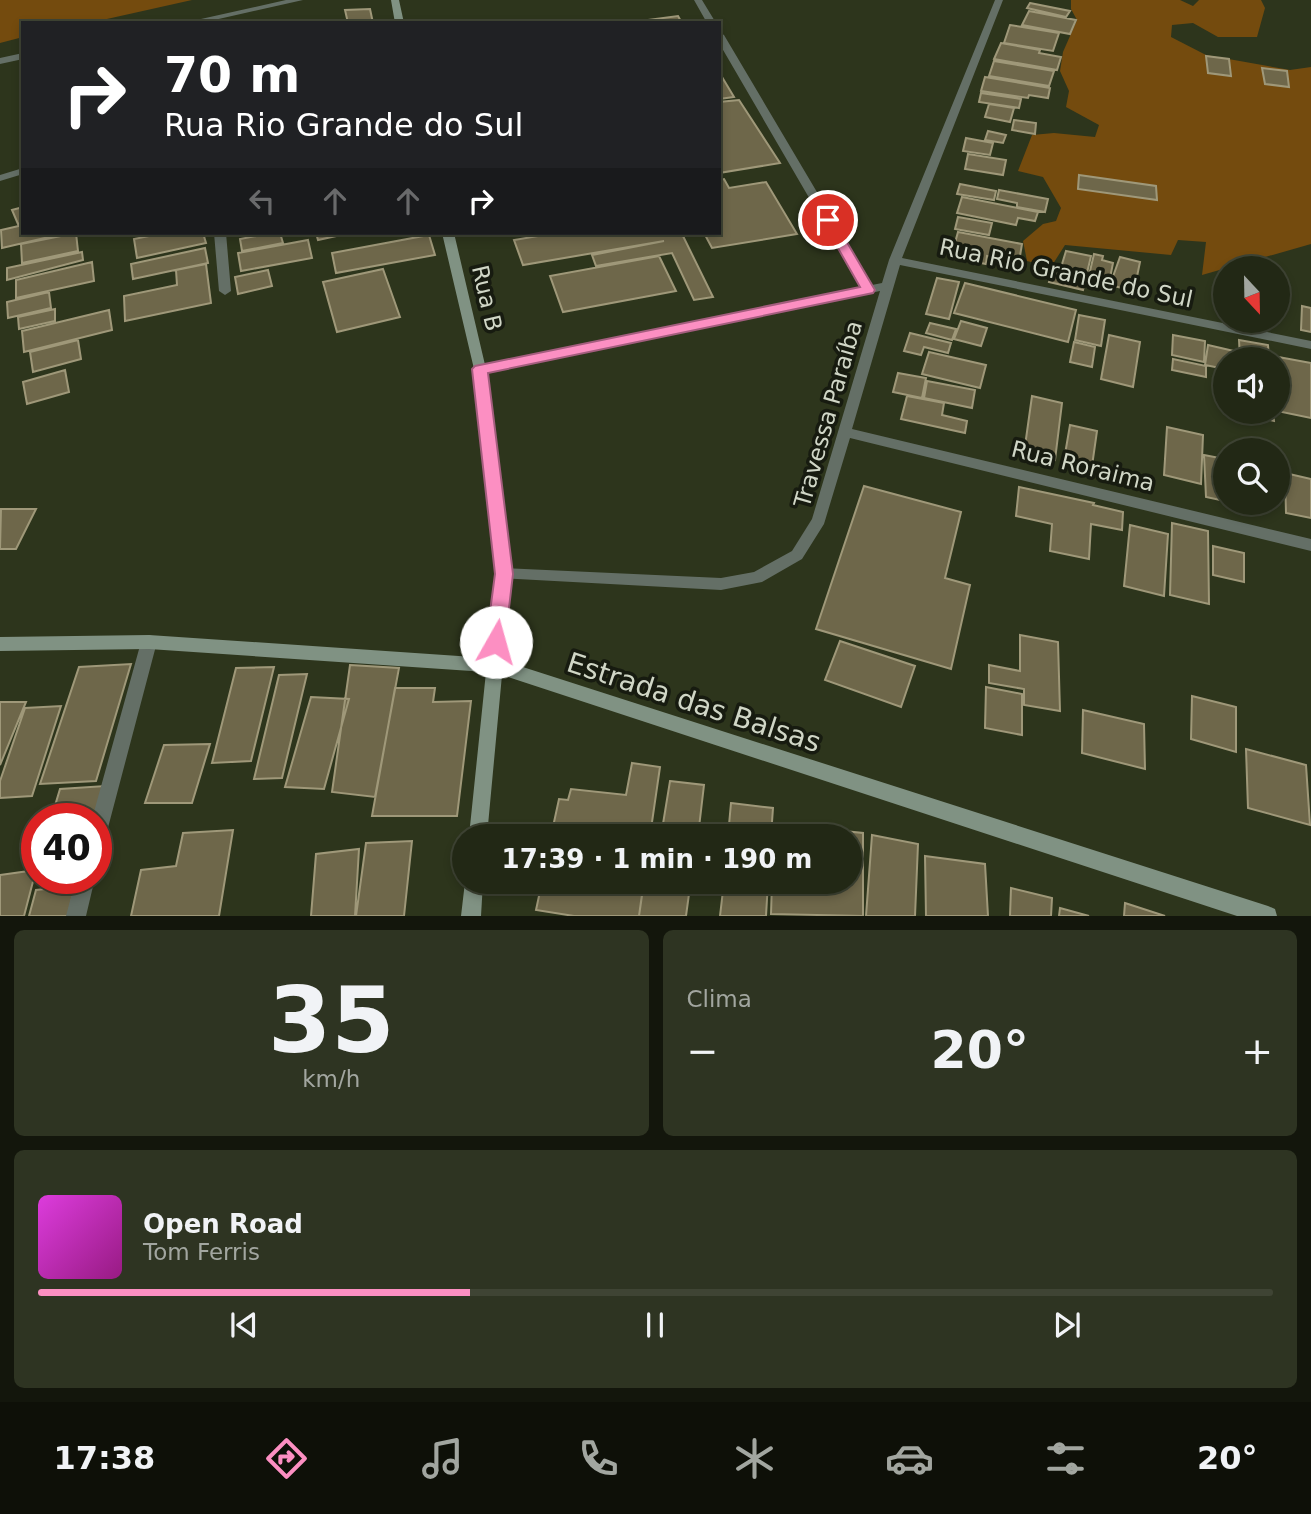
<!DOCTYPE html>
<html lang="pt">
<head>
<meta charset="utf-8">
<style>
  body { margin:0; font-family:"DejaVu Sans",sans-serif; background:#2e3422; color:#f1f3f6; height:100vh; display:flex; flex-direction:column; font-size:26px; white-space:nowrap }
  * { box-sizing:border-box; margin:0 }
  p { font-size:23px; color:#a2a6a0 }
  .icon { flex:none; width:38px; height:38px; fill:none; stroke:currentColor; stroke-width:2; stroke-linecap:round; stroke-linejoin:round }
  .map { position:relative; height:916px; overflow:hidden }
  .sheet { display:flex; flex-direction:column; gap:14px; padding:14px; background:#13160c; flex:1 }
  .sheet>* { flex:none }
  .top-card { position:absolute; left:21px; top:21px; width:700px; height:214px; border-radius:0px; box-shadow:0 4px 10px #0003,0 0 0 2px #3f4434; background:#202124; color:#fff; overflow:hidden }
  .needle { width:46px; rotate:158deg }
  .tools { position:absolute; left:1213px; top:256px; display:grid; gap:14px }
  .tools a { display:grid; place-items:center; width:77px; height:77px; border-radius:50%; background:#222815; box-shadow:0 4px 10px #0003,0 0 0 2px #3f4434; font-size:35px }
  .speed { position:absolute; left:21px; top:803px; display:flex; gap:14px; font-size:35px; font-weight:700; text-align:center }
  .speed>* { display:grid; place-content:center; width:91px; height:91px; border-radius:50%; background:#222815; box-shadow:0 4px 10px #0003,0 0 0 2px #3f4434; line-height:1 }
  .speed .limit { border:10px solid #d22; background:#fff; color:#111 }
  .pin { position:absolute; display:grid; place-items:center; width:60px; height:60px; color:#fff; margin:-30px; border:4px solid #fff; border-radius:50%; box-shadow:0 2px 7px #0007 }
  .me { position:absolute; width:77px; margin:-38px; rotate:7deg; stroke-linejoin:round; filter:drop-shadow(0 0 5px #0008) }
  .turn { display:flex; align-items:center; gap:24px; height:147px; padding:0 28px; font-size:32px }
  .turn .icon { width:91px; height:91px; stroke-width:2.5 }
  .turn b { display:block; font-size:49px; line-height:60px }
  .lanes { display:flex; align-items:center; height:66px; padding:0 28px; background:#0003; justify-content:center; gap:35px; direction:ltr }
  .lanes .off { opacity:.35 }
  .big { font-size:52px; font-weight:700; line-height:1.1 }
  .sheet .tile { flex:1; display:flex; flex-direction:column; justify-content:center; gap:10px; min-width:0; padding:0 24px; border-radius:10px; background:#2e3422 }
  .sheet .dial { align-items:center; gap:0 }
  .dial b { font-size:91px; line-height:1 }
  .song { display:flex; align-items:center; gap:21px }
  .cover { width:84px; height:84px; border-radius:10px; background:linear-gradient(135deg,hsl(300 70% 55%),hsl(310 70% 35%)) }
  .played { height:7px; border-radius:4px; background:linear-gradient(90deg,#fc8fc2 35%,#3f4434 35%) }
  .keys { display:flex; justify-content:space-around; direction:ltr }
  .heat { display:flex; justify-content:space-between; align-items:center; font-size:38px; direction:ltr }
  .sheet .tiles { flex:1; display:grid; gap:14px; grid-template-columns:1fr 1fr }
  .tile:last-child { grid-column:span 2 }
  .trip { position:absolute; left:452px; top:824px; width:410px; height:70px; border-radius:35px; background:#222815; box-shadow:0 4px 10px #0003,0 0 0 2px #3f4434; font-weight:700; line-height:70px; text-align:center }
  .tab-bar { display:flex; height:112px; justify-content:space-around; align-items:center; background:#0e1008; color:#a2a6a0 }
  .tab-bar .icon { width:49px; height:49px }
  .tab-bar .current { color:#fc8fc2 }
  .tab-bar b { font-size:32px; color:#f1f3f6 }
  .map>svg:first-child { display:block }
</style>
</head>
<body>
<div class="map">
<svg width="1311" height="916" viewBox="0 0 1311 916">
  <rect width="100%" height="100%" fill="#2d351c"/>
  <path fill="#744b0e" d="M0 0H192L89 23H23V37L0 43Z
    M1071 0H1180L1193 6 1199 0H1261L1265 8 1257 37H1218L1193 23 1172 25 1171 37 1206 55 1290 70 1311 67V244L1202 275 1206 242 1178 240 1171 255 1065 245 1051 267 1027 261 1023 241 1043 224 1056 221 1061 208 1043 177 1018 171 1032 135 1054 133 1095 137 1099 125 1066 107 1069 91 1060 71 1063 52 1077 20 1071 9Z"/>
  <path fill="#6e674a" stroke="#9f9879" stroke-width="2" d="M1030 3 1070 11 1066 17 1027 8Z
    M370 9 373 23H348L345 10Z
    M1029 11 1076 20 1070 34 1022 25Z
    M678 16 682 23H625Z
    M1010 25 1059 33 1053 51 1004 43Z
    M1001 43 1040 50 1039 53 1061 57 1057 70 994 59Z
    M1206 56 1229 59 1231 76 1208 73Z
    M994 61 1054 71 1049 86 989 76Z
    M1262 68 1287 71 1289 87 1265 84Z
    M719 72 734 97 719 99Z
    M985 77 1050 88 1048 98 1029 95 1028 98 981 91Z
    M981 93 1021 99 1019 108 979 102Z
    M739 100 780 163 719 173V102Z
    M989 104 1014 108 1010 122 985 117Z
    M1014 120 1036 123 1035 134 1012 130Z
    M988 131 1006 135 1003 143 985 140Z
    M966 138 993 143 990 155 963 151Z
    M968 154 1006 160 1003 175 965 169Z
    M1079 175 1156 186 1157 200 1078 189Z
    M724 179 729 188 766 182 797 234 712 248 704 233H719V180Z
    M960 184 996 191 994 200 957 194Z
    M999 190 1048 199 1045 212 1017 207V203L997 199Z
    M962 197 1038 212 1035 221 1018 218 1016 225 957 213Z
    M23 207V223L18 224 12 210Z
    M958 217 992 223 989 235 955 229Z
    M23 225V233H66L2 248 1 230Z
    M958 232 1022 244 1019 262 987 256 986 264 951 257Z
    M76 233 78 251 22 263 21 244Z
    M164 233H203L206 243 137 258 134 239Z
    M272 233H280L283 243 242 251 240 239Z
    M316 233H350L318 240Z
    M556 233H704L683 236 713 297 694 300 672 253 596 266 592 255 664 241 523 265 514 240Z
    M429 235 435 255 336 273 332 253Z
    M308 240 312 258 241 271 238 253Z
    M205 248 208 263 133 279 131 264Z
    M1066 251 1091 256 1083 290 1049 282 1052 272 1059 274Z
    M82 252 83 260 7 280V268Z
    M1094 254 1103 256 1102 260 1113 263 1108 288 1087 284Z
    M659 256 676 291 563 312 550 276Z
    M1120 257 1140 262 1134 291 1110 285Z
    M92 262 94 281 16 298V280Z
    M206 264 211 303 125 321 124 296 177 285 176 270Z
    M383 269 400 317 337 332 323 282Z
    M268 270 272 286 238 294 235 277Z
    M937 278 959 282 949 319 926 314Z
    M965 283 1076 310 1068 342 954 313Z
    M49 292 51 308 8 318 7 302Z
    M1302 306 1311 308V332L1301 330Z
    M55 309V321L19 329 18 317Z
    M109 310 112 330 24 352 22 331Z
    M1079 315 1105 320 1101 346 1075 340Z
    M961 321 987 328 981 346 954 339Z
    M930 323 956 329 952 340 926 333Z
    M910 333 951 343 948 353 924 347 921 355 904 351Z
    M1109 335 1140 342 1133 387 1101 379Z
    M1173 335 1205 341 1204 362 1172 355Z
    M78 340 81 359 33 372 30 352Z
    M1239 340 1268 345 1269 359H1240Z
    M1074 342 1095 347 1092 367 1070 362Z
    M1208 345 1234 351 1233 359H1225V369L1205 365Z
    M929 352 986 365 980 388 922 374Z
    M1273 356 1311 363V418L1277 411 1278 359H1273Z
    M1173 359 1206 366V377L1172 370Z
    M65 370 69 392 27 404 23 382Z
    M898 373 926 378 922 398 893 392Z
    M927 381 975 390 972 408 924 398Z
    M907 396 944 403 942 415 967 421 965 433 901 419Z
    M1032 396 1062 403 1055 460 1024 453Z
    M1242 411H1273L1274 421 1243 414Z
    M1070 425 1097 431 1092 466 1064 460Z
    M1167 427 1203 435 1201 484 1164 475Z
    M1204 455 1225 459V501L1206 497Z
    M1285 473 1311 479V518L1286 513Z
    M864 486 961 512 945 578 970 585 951 669 816 629Z
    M1019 487 1094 503 1093 505 1123 512 1122 530 1091 524 1089 559 1050 551 1052 524 1016 516Z
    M1 509H36L16 549H0Z
    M1172 523 1208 531 1209 604 1170 595Z
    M1130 525 1168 534 1164 596 1124 586Z
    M1213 546 1244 553V582L1213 575Z
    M1020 635 1058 642 1060 711 1024 705V689L989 683V665L1020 671Z
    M840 641 915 666 901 707 825 680Z
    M131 664 96 781 40 784 79 667Z
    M350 665 399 668 375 797 332 792Z
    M274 667 251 761 212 763 236 668Z
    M307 674 282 778 254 779 279 675Z
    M986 687 1022 694V735L985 728Z
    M395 688H435L433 702 471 701 457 816H372Z
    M1192 696 1236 707V752L1191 739Z
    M311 697 349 699 324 789 285 787Z
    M0 702H26L0 765Z
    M61 706 32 796 0 798V781L25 708Z
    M1083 710 1144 724 1145 769 1082 753Z
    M210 744 192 803H145L164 745Z
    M1246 749 1306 765 1310 825 1248 808Z
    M632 763 660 767 650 836H551L559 799 568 800 571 789 626 795Z
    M670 781 704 785 698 836H661Z
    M105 786 96 819H51L60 789Z
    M731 803 773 808 771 836H728Z
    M775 824 863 833V916L771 914 772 882H849V836H775Z
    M233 830 219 916H131L141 870 176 866 183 833Z
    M872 835 918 844 915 916H866Z
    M412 841 404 916H356L366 843Z
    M359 849 355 916H311L316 854Z
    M925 856 985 864 988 916H926Z
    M36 870 24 916H0V875Z
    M542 882H644L639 916H574L536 910Z
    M655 882H692L691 889Z
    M724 882H768L766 916H720Z
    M75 886 68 916H29L36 890Z
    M643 887 689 894 686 916H639Z
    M1011 888 1052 898 1051 916H1010Z
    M1125 903 1165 916H1124Z
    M1060 908 1089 916H1059Z"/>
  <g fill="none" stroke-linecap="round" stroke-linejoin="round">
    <path fill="#646f66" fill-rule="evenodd" d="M286 0H303L201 23H183Z
      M694 0H702L716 23H707Z
      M995 0H1003L902 258 1311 341V349L900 265 852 429 1311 539V551L850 438 824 524 802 559 762 582 721 590 499 578 496 574 499 570 504 568 721 578 754 572 792 551 812 519 880 291 480 373 474 369 480 365 861 287 719 43V32L724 35 872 285 882 283 889 260Z
      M23 53V59L0 64V58Z
      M23 168V174L0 181V175Z
      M214 233H226L231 291 225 295 219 291Z
      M149 635 155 637 157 642 105 839 103 845 96 848V819H92L141 642 143 637Z
      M76 878H95L86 916H66Z"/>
    <path fill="#809283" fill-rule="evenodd" d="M391 0H399L404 23H395Z
      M442 233H454L486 369 512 574 504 661 1268 906 1275 909 1277 916H1237L502 675 487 836H469L486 672 149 649 0 651V637L149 635 488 658 496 574 474 369Z
      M465 882H483L481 916H461Z"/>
  </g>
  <path fill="#fc8fc2" stroke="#a45d7e" stroke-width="2" d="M828 217 834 220 875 290 873 293 488 373 513 574 505 642 502 648 496 650 489 648 486 642 495 574 472 369 475 366 860 287 822 220Z"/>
  <g text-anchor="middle" stroke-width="7" stroke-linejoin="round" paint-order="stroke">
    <g font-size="23" fill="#d0d6c6" stroke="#171b10">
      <text transform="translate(1066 273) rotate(12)" y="8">Rua Rio Grande do Sul</text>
      <text transform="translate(487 298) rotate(77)" y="8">Rua B</text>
      <text transform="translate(828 414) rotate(-74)" y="8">Travessa Paraíba</text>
      <text transform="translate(1083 466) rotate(14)" y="8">Rua Roraima</text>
    </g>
    <g font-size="28" fill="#d0d6c6" stroke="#171b10">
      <text transform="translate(694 702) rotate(18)" y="10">Estrada das Balsas</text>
    </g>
  </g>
</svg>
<div class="tools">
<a><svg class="needle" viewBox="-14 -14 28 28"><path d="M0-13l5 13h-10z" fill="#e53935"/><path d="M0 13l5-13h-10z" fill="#a2a6a0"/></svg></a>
<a><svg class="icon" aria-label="sound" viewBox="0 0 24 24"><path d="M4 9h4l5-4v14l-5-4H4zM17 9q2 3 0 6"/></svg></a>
<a><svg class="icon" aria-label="search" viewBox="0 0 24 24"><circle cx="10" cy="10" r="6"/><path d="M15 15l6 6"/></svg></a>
</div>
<div class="speed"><div class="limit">40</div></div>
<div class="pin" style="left:828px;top:220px;background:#d93025"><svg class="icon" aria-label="arrive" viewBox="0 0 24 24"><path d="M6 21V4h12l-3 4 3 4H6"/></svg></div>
<svg class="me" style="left:496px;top:642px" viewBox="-20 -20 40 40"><circle r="19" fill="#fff"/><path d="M0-13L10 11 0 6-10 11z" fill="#fc8fc2"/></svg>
<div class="trip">17:39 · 1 min · 190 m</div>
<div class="top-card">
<div class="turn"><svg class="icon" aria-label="right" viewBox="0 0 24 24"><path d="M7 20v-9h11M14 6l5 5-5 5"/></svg><div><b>70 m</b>Rua Rio Grande do Sul</div></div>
<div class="lanes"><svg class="icon off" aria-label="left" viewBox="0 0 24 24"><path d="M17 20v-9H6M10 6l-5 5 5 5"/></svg><svg class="icon off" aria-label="ahead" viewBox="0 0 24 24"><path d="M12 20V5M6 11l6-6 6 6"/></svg><svg class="icon off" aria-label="ahead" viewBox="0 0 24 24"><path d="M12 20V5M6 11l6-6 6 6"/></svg><svg class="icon" aria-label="right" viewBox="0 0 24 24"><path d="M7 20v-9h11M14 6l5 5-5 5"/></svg></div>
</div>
</div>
<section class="sheet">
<div class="tiles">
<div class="tile dial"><b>35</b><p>km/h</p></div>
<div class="tile"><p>Clima</p>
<div class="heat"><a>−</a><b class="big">20°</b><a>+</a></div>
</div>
<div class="tile">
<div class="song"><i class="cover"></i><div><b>Open Road</b><p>Tom Ferris</p></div></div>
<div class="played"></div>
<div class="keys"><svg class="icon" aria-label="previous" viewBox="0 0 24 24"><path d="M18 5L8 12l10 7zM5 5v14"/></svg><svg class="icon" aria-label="pause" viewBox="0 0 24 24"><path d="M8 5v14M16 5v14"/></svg><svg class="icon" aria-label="next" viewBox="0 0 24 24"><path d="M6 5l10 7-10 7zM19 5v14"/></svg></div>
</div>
</div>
</section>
<nav class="tab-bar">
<b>17:38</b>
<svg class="icon current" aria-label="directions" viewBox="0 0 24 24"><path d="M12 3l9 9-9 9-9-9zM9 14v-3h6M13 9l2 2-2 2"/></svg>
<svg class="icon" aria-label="music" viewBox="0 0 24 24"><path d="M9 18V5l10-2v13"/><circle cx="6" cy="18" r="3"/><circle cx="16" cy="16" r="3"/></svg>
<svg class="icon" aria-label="phone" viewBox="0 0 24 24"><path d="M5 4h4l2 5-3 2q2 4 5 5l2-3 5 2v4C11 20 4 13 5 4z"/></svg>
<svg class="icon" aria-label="climate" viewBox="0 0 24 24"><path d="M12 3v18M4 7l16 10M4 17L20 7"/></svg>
<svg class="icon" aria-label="car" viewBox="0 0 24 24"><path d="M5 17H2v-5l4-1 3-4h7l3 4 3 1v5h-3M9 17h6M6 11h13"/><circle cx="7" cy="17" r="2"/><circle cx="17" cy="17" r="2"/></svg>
<svg class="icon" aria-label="filters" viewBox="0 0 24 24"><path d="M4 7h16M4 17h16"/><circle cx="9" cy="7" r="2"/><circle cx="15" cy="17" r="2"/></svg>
<b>20°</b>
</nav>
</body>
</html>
